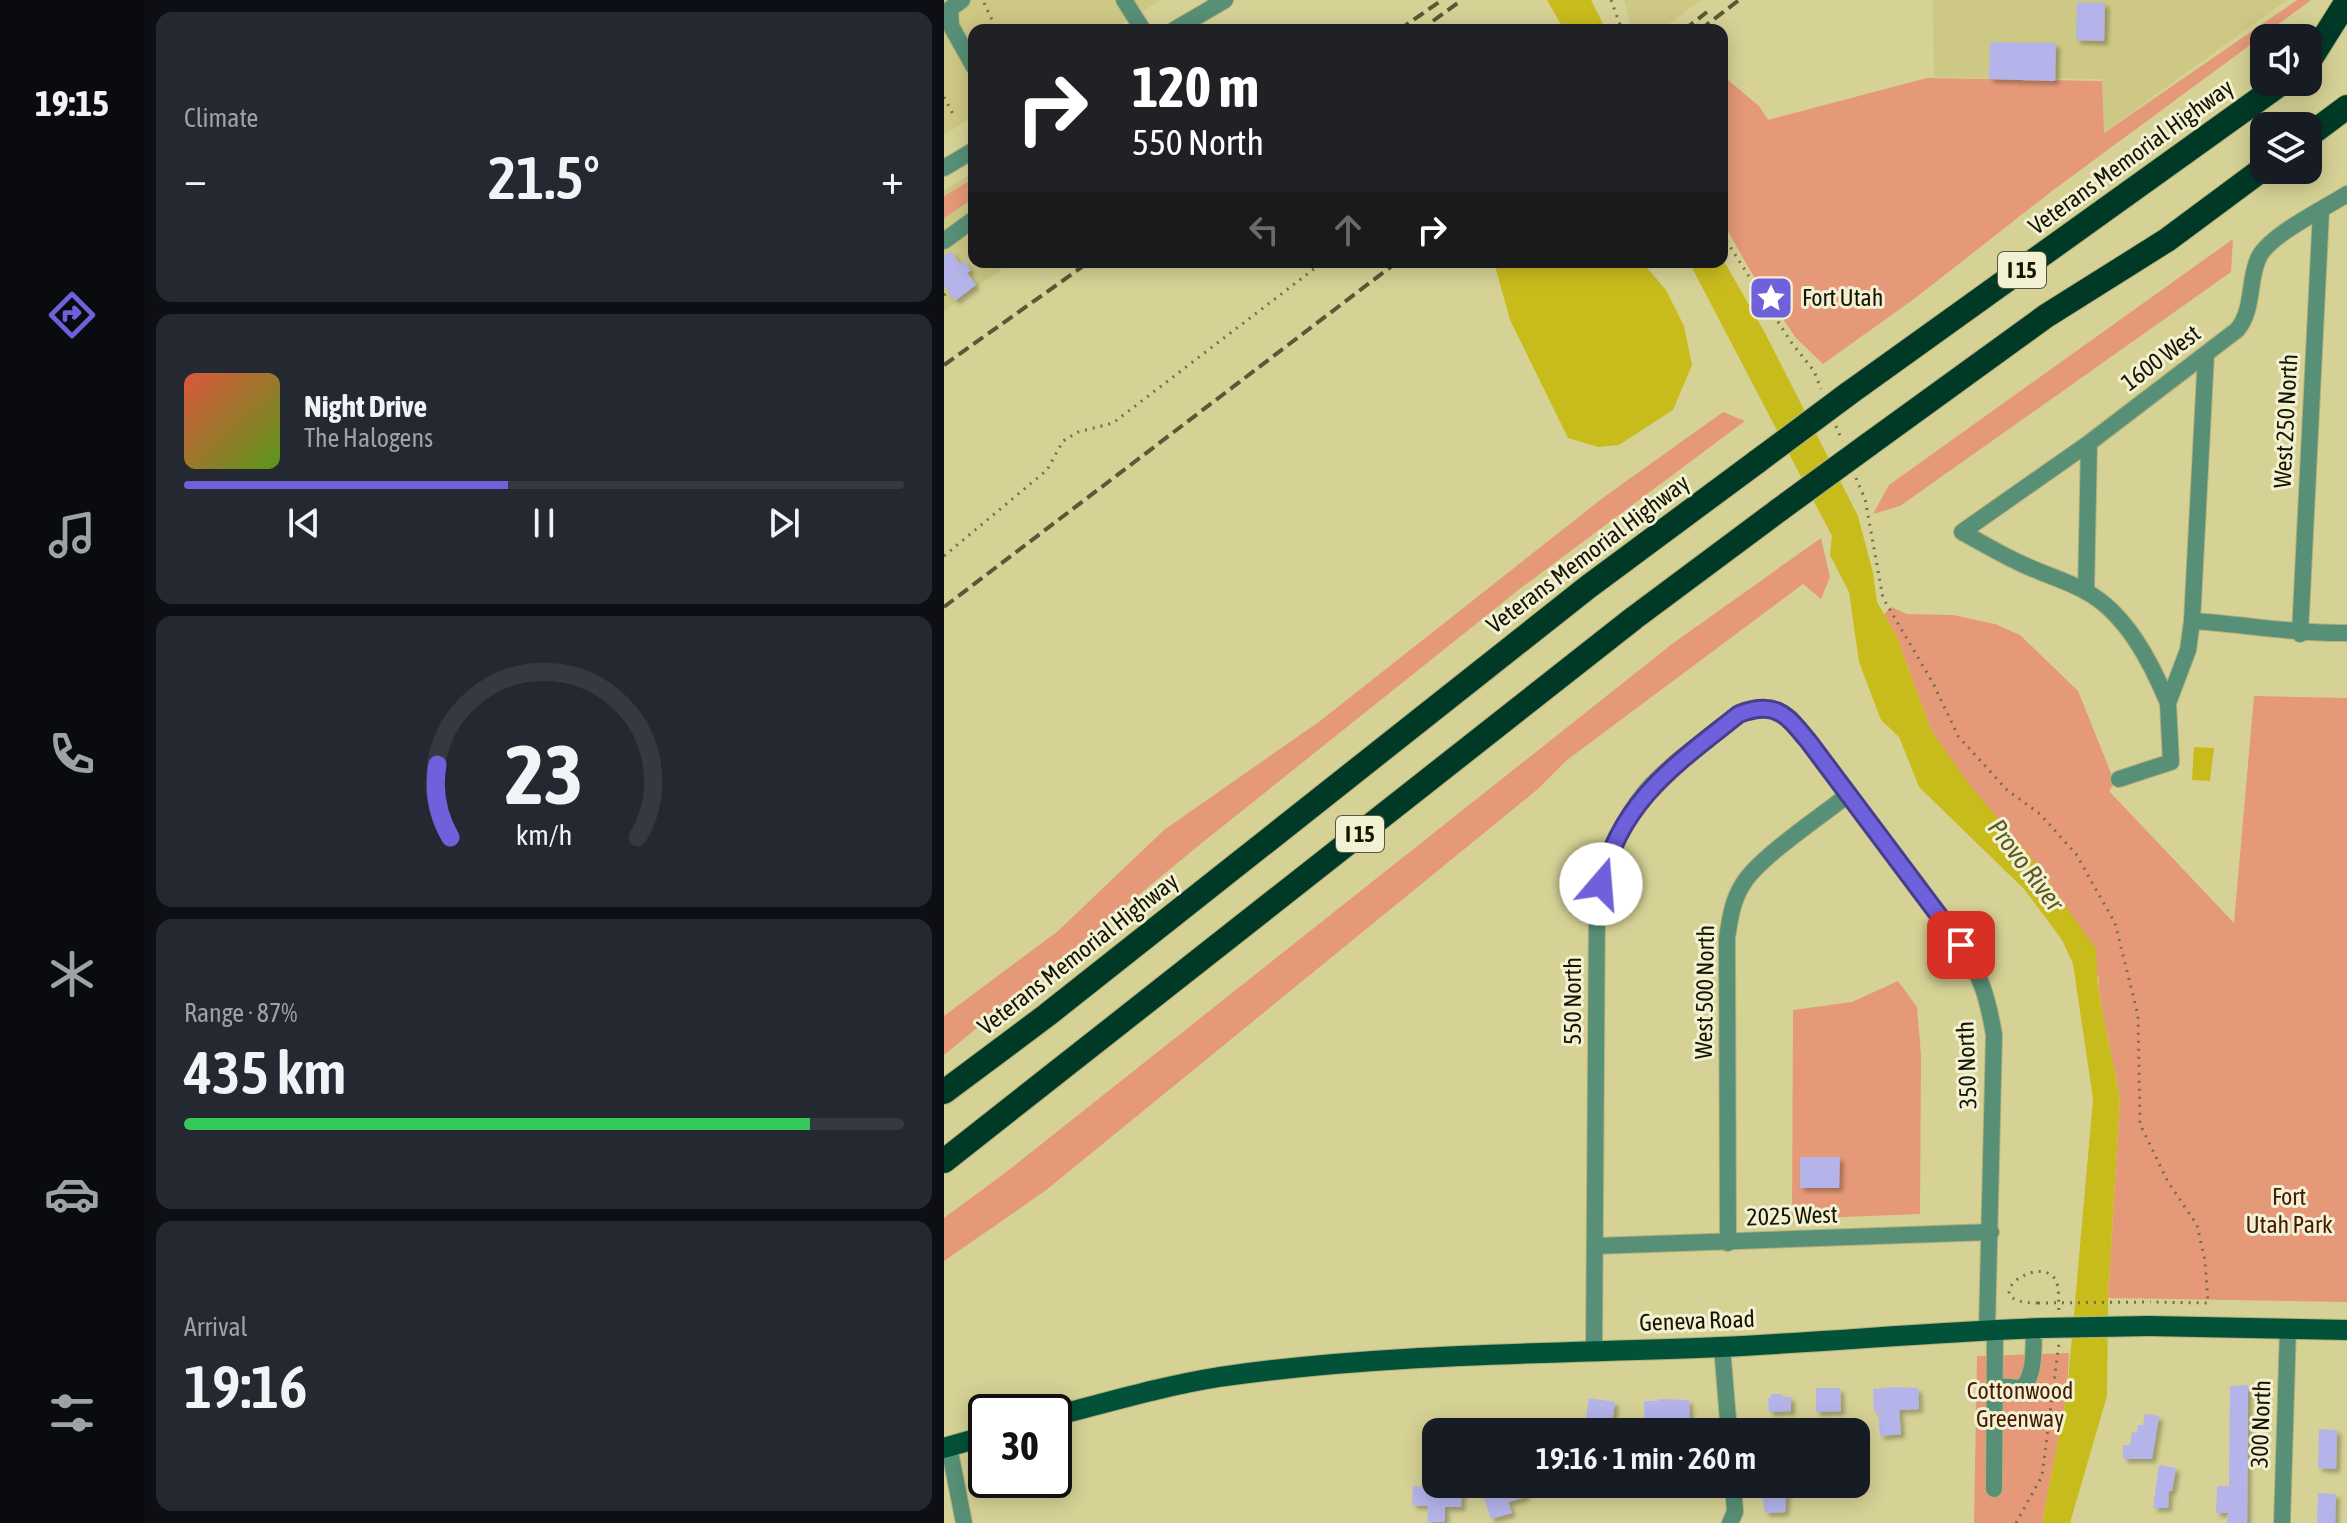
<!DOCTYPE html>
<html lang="en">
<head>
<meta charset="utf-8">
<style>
  body { margin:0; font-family:"Asap Condensed",sans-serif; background:#242831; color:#f1f3f6; height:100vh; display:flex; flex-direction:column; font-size:30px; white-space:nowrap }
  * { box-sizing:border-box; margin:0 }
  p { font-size:26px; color:#9ea1a6 }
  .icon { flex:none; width:44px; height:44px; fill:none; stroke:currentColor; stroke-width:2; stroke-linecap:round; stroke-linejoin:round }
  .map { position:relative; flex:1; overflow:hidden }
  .panel { display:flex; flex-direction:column; gap:12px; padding:12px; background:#0d0f14; width:800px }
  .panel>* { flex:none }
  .guide { position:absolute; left:24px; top:24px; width:760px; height:244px; border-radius:16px; box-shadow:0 4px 20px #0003; background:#202124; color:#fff; overflow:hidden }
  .tools { position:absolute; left:1306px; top:24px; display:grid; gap:16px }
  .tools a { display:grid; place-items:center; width:72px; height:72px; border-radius:16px; background:#171b24; box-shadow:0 4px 20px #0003; font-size:40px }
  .speed { position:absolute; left:24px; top:1394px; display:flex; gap:16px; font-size:40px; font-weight:700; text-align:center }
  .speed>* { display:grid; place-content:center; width:104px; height:104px; border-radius:50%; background:#171b24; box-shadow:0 4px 20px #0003; line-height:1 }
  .speed .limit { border:4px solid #111; border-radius:12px; background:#fff; color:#111 }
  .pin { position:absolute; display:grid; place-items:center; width:68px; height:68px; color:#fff; margin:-34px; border-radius:16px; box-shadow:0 4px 12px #0006 }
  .me { position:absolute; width:88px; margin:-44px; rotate:18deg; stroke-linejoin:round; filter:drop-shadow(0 0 6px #0008) }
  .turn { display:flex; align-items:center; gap:28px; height:168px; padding:0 32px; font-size:36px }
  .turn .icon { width:104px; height:104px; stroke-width:2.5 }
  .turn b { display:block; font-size:56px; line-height:68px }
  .lanes { display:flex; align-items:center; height:76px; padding:0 32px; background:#0003; justify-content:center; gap:40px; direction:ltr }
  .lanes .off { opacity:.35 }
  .big { font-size:60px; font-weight:600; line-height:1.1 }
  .panel .card { flex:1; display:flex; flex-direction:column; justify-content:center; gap:12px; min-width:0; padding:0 28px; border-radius:16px; background:#242831 }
  .panel .dial { align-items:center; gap:0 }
  .dial svg { height:208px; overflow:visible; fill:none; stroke:#363941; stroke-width:7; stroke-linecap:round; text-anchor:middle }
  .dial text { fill:#f1f3f6; stroke:none }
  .song { display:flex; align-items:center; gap:24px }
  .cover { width:96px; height:96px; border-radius:12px; background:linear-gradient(135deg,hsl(10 70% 55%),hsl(90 70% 35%)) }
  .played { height:8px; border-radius:4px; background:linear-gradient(90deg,#6f60db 45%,#363941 45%) }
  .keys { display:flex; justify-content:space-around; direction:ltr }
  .heat { display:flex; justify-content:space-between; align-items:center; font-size:44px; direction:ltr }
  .charge { height:12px; border-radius:6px; background:linear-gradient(90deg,#34c759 87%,#363941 0) }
  .trip { position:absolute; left:478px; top:1418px; width:448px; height:80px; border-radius:16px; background:#171b24; box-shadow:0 4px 20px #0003; font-weight:600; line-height:80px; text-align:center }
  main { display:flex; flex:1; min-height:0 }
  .dock { display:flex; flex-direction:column; width:144px; justify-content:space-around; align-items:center; background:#090b0e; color:#9ea1a6 }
  .dock .icon { width:56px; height:56px }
  .dock .on { color:#6f60db }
  .dock b { font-size:36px; color:#f1f3f6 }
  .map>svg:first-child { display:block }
</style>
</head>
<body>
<main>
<nav class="dock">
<b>19:15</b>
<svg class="icon on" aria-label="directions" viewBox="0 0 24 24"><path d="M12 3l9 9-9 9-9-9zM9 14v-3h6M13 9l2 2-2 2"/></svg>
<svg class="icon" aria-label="music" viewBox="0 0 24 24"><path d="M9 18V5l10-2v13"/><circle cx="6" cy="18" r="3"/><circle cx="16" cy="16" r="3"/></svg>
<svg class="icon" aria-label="phone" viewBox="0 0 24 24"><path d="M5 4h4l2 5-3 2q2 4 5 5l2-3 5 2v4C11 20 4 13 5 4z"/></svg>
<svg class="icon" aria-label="climate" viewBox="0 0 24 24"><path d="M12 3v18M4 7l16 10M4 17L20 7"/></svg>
<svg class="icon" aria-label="car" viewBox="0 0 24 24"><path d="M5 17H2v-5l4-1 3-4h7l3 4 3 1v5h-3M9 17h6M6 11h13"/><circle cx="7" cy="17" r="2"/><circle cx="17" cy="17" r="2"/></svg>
<svg class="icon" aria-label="filters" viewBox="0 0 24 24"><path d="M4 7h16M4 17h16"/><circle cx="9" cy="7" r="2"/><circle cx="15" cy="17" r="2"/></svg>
</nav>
<section class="panel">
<div class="card"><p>Climate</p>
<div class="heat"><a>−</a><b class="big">21.5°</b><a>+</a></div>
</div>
<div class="card">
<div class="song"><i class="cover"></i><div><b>Night Drive</b><p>The Halogens</p></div></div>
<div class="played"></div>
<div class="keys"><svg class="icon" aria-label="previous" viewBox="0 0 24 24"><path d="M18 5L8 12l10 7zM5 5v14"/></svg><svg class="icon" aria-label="pause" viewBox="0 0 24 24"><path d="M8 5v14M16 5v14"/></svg><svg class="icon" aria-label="next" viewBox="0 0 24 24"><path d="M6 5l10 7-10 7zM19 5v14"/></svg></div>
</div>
<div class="card dial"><svg viewBox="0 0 100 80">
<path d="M14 69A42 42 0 1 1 86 69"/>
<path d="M14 69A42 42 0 0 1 9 41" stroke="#6f60db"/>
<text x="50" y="56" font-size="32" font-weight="700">23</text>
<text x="50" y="72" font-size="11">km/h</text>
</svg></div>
<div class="card"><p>Range · 87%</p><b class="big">435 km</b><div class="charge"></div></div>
<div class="card"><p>Arrival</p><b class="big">19:16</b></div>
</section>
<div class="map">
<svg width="1403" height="1523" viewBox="0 0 1403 1523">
  <defs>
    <filter id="shadow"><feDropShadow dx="4" dy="4" stdDeviation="2" flood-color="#0004"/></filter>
  </defs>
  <rect width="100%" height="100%" fill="#d6d296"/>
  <path fill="#cdc884" d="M0 0H217L168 30H30V116L0 135Z
    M680 0H757L717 30H688Z
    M989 0H1343L1159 133 1158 79 990 77Z
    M30 172V262H67L0 311V190Z"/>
  <path fill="#e59978" d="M1353 0H1367L1108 191 970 299 879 364 852 338 807 272 778 221V75L815 106 824 120 983 78 1158 81 1160 133Z
    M27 180 30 198 0 218V196Z
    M1289 239 1287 272 956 506 929 514 945 485Z
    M779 412 801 421 577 588 259 842 0 1055V1016L114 931 220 830 376 721 660 497Z
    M877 538 886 577 877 599 859 584 623 760 594 789 101 1191 0 1261V1218L61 1173 728 644Z
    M947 607 963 614 1009 615 1051 624 1076 635 1134 691 1171 783 1165 791 1290 923 1310 696 1403 698V1302L1164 1298 1176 1098 1154 988 1155 978 988 732 952 635 940 614Z
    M954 981 973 1007 977 1055 976 1214 848 1219 849 1010 908 1002Z
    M1125 1353 1123 1393 1098 1523H1030L1033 1356Z"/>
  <path fill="#c8bc1d" d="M603 0H647L662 30H620Z
    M778 258 820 331 914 516 929 573 933 602 952 635 988 732 1028 788 1088 858 1152 949 1154 988 1176 1098 1164 1298 1163 1396 1126 1523H1098L1123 1393 1149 1099 1129 964 1118 940 1081 890 975 787 955 737 937 720 915 662 905 592 886 555 888 536 745 262H778Z
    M698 262 722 290 740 326 748 365 729 410 675 445 654 447 624 438 566 320 550 262Z
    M1250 747 1270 748 1266 781 1248 780Z"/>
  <path fill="#b4b4eb" filter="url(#shadow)" d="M1133 2 1161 3 1160 41 1132 40Z
    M1046 42 1112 43 1111 81 1045 79Z
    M7 251 16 264 20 261 27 270 23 273 32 285 11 301 0 285V256Z
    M856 1157H896L895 1188H856Z
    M1304 1385 1303 1523H1283L1284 1513H1272L1273 1486H1285L1286 1386Z
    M951 1387 974 1388 975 1409 955 1410 957 1434 936 1436 934 1411 930 1412 929 1389Z
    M872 1388H896L897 1411 872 1412Z
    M827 1394H838V1397H847V1411L825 1412 824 1398H827Z
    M645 1398 671 1402 668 1424 642 1419Z
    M714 1399 745 1400 746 1424H732V1431L701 1429 700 1401H714Z
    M1201 1414 1215 1416 1208 1459H1179V1445H1186L1188 1432 1193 1433 1194 1425H1199Z
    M1375 1429 1393 1430 1392 1469 1374 1468Z
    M1215 1465 1232 1468 1228 1491H1225L1224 1508H1209Z
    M486 1484 518 1487 517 1507H501V1522H483L484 1506 468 1505 469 1486 486 1487Z
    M550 1484H578L582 1497 564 1502 568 1513 547 1519 537 1488Z
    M817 1484H843L841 1512 821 1513Z
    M1374 1493 1392 1494 1391 1523H1373Z"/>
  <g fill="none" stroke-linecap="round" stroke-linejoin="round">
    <g stroke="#b4b07b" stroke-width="18">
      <path id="minor" d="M18 0 6 9 7 26 30 67
        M180 0 199 30
        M230 30 281 0
        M0 168 30 150
        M0 241 30 219
        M1142 592 1145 443
        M1248 621C1300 624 1350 634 1403 633
        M1356 634 1377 211
        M1224 703C1207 662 1182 613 1141 591 1121 580 1099 574 1078 564 1058 555 1038 543 1018 532L1145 443 1293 330C1310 310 1304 282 1314 259 1323 236 1380 209 1403 194
        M1175 779 1227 762 1224 703 1244 650 1248 621 1262 354
        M784 1243 783 938C786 919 788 901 799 884 814 858 879 815 905 794
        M651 1246 1047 1232
        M778 1347 785 1432
        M650 1351 653 904C662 863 676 822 703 790 729 761 765 738 795 714 815 706 829 708 847 719L1017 945C1037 975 1044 999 1050 1035L1043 1329
        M1051 1386 1078 1388C1092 1374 1089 1347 1090 1328
        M5 1447 20 1523
        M1050 1489 1051 1329
        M786 1523 791 1512 789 1484
        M1338 1523 1344 1327"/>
    </g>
    <g stroke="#b4b07b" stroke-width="22">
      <path id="major" d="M1205 1326 1403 1330
        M110 1416C165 1402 219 1386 275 1377 440 1353 609 1354 776 1347 883 1342 989 1332 1096 1328
        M0 1448 42 1436"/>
    </g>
    <g stroke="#b4b07b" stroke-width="26">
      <path id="highway" d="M1364 63 1403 1
        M1364 136 1403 107
        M904 394 1339 82
        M924 445 1102 316 1223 240 1320 168
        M0 1092 103 1015 644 587 814 461
        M0 1161 690 618 835 510"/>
    </g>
    <path stroke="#74714a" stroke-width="3" stroke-dasharray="2 6" stroke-linecap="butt" d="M667 0 678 30
      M40 3 50 24
      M0 97 10 116
      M778 234 847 342 870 371 877 389
      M0 295 5 292
      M892 426 898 441
      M912 478 921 499 939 598 989 683 1014 736 1063 790 1096 814 1132 854 1171 923 1194 1015 1196 1124 1224 1182 1253 1225 1261 1261 1264 1303 1206 1302
      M0 556 103 470 119 441 134 432 169 423 379 262
      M1094 1303C1028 1303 1093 1253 1111 1279 1116 1287 1114 1302 1115 1312
      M1072 1523 1098 1476 1115 1343"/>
    <use href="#minor" stroke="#579077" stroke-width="16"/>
    <use href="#major" stroke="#015239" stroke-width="20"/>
    <use href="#highway" stroke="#013927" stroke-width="24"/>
    <path stroke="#5a5835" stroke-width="4" stroke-dasharray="12 6" stroke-linecap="butt" d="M489 21 518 0
      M455 30 498 0
      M740 30 763 12
      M756 30 795 0
      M0 365 145 262
      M0 607 453 262"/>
    <g stroke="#b4b07b" stroke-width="22" stroke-linecap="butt">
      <path id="major-bridge" d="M1096 1328 1205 1326"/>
    </g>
    <g stroke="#b4b07b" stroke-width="26" stroke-linecap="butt">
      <path id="highway-bridge" d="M814 461 904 394
        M835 510 924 445"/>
    </g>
    <path stroke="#74714a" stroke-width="3" stroke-dasharray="2 6" stroke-linecap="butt" d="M1094 1303 1206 1302"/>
    <use href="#major-bridge" stroke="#015239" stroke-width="20"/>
    <use href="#highway-bridge" stroke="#013927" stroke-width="24"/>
  </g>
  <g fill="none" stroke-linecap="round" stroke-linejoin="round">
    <g stroke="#483e8e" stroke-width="20">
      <path id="route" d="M657 884C676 801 732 764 795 714 832 700 843 715 865 742L1017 945"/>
    </g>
    <use href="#route" stroke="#6f60db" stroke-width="14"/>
  </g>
  <defs>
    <g id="sight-square" transform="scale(2.3)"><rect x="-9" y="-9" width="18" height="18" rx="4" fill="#6f60db" stroke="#f3f1d3"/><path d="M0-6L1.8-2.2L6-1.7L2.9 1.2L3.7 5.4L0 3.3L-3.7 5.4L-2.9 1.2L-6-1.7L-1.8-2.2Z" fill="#fff"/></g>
  </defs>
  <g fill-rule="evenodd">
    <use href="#sight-square" x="827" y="298"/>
  </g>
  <g text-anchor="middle" stroke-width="6" stroke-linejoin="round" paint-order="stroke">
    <g fill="#f3f1d3" stroke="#595740" stroke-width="2">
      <rect x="1054" y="252" width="48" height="36" rx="6"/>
      <rect x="392" y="816" width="48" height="36" rx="6"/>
    </g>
    <g font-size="22" font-weight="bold" fill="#171501">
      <text x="1078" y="278">I 15</text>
      <text x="416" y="842">I 15</text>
    </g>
    <g font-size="24" fill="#171501" stroke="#f3f1d3">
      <text transform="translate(1187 157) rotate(-36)" y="8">Veterans Memorial Highway</text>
      <text transform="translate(1217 358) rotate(-37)" y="8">1600 West</text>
      <text transform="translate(1342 421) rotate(-87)" y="8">West 250 North</text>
      <text transform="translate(644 554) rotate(-37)" y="8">Veterans Memorial Highway</text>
      <text transform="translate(134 954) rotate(-38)" y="8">Veterans Memorial Highway</text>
      <text transform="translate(761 992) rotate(-89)" y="8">West 500 North</text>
      <text transform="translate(629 1001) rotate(-90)" y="8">550 North</text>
      <text transform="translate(1023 1065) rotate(-92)" y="8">350 North</text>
      <text transform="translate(848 1216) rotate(-2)" y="8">2025 West</text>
      <text transform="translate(753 1321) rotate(-2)" y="8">Geneva Road</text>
      <text transform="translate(1317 1424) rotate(-88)" y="8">300 North</text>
    </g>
    <g font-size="24" fill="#171501" stroke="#f3f1d3" text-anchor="start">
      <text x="858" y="306">Fort Utah</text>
    </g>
    <g font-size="24" fill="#471a04" stroke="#f3f1d3">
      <text x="1345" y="1205">Fort<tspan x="1345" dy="28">Utah Park</tspan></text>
      <text x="1076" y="1399">Cottonwood<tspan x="1076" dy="28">Greenway</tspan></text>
    </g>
    <g font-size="26" font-style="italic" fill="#5d5821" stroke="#f3f1d3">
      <text transform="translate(1082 865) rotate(53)" y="9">Provo River</text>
    </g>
  </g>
</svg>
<div class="tools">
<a><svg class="icon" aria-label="sound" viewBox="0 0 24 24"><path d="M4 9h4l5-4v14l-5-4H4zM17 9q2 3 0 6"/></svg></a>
<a><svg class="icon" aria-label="layers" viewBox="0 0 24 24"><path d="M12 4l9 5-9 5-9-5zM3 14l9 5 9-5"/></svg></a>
</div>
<div class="speed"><div class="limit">30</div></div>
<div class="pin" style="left:1017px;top:945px;background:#d93025"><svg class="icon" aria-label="arrive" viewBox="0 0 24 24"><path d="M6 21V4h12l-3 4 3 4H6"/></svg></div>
<svg class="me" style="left:657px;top:884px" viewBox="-20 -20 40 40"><circle r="19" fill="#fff"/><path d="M0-13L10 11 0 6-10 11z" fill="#6f60db"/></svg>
<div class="trip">19:16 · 1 min · 260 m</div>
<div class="guide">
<div class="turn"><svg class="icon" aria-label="right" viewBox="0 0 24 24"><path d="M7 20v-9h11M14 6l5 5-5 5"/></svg><div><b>120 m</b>550 North</div></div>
<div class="lanes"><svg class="icon off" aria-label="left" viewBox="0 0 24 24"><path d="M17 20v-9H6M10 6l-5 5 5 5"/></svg><svg class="icon off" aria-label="ahead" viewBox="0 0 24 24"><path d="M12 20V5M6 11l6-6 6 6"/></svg><svg class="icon" aria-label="right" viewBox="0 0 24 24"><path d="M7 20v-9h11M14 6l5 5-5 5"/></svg></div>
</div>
</div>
</main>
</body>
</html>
